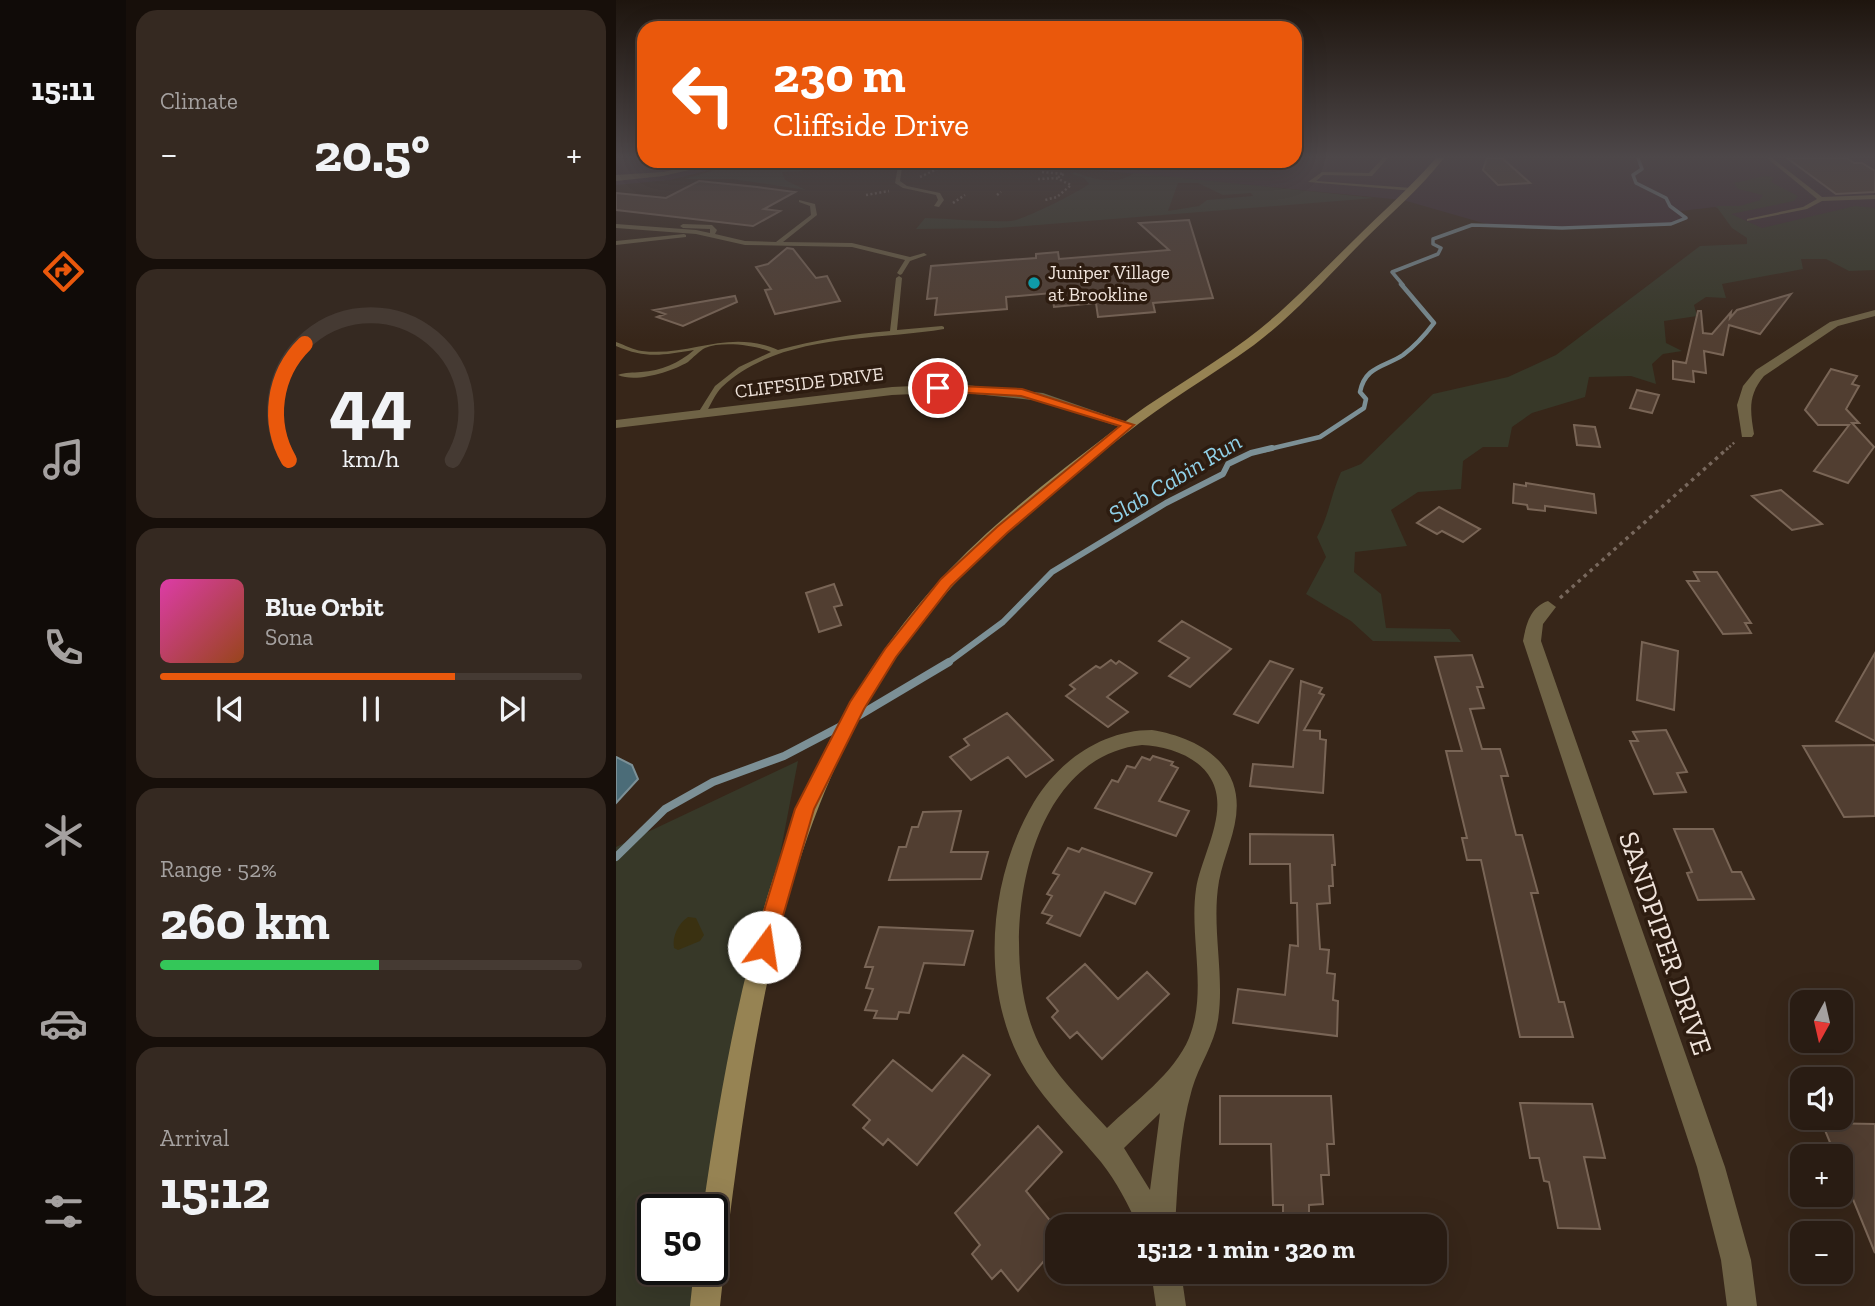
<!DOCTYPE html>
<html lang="en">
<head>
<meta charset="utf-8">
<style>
  body { margin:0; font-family:"Zilla Slab",serif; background:#352921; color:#f1f3f6; height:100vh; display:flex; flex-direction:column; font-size:26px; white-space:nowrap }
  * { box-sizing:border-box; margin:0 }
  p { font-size:23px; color:#a5a1a0 }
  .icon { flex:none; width:38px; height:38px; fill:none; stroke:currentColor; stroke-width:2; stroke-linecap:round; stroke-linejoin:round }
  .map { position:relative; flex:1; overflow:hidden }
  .drawer { display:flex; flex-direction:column; gap:10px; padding:10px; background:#170f0a; width:490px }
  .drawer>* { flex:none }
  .hud { position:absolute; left:21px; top:21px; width:665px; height:147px; border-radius:21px; box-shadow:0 7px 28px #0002,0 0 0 2px #453a33; background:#ea580c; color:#fff; overflow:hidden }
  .needle { width:46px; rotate:188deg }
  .buttons { position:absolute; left:1174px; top:990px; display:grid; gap:14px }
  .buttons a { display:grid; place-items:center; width:63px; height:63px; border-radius:14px; background:#291c13; box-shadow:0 7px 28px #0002,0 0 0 2px #453a33; font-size:35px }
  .speed { position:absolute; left:21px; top:1194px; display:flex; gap:14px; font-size:35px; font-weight:700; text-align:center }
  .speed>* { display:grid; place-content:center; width:91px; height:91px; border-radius:50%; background:#291c13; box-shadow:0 7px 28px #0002,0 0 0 2px #453a33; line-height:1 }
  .speed .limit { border:4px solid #111; border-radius:10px; background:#fff; color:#111 }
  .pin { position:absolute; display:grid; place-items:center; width:60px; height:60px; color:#fff; margin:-30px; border:4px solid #fff; border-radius:50%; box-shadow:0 2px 7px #0007 }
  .me { position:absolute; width:77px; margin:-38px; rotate:14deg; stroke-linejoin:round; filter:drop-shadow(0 0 5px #0008) }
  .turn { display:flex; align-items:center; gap:24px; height:147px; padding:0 21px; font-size:32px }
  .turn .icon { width:91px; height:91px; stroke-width:2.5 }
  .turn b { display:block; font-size:49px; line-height:60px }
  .big { font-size:52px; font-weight:800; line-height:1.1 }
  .drawer .widget { flex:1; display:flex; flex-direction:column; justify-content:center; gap:10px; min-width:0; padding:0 24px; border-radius:21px; background:#352921 }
  .drawer .dial { align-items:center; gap:0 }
  .dial svg { height:182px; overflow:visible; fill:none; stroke:#453a33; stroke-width:7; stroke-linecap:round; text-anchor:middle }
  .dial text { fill:#f1f3f6; stroke:none }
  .song { display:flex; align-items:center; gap:21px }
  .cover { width:84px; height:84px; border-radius:10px; background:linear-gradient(135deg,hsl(320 70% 55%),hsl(20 70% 35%)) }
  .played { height:7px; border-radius:4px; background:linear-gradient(90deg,#ea580c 70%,#453a33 70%) }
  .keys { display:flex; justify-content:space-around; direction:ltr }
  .heat { display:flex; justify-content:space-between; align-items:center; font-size:38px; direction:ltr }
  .charge { height:10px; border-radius:5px; background:linear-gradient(90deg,#34c759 52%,#453a33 0) }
  .trip { position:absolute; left:429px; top:1214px; width:402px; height:70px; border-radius:21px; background:#291c13; box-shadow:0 7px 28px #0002,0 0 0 2px #453a33; font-weight:800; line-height:70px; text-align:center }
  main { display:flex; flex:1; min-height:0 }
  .dock { display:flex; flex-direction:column; width:126px; justify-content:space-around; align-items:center; background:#100b08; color:#a5a1a0 }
  .dock .icon { width:49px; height:49px }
  .dock .selected { color:#ea580c }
  .dock b { font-size:32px; color:#f1f3f6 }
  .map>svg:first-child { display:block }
</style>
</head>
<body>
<main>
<nav class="dock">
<b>15:11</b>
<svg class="icon selected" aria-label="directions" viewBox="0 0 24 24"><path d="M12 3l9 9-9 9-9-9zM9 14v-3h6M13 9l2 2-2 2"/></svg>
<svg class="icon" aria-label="music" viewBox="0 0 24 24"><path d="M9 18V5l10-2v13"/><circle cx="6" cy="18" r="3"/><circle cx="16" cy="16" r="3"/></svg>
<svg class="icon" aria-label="phone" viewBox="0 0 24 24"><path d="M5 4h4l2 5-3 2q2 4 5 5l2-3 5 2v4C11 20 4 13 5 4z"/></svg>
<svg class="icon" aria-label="climate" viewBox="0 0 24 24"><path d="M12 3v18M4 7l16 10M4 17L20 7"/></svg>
<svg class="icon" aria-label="car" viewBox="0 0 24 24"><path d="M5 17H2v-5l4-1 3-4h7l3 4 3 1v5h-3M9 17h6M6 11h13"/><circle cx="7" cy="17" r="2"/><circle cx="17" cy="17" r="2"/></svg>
<svg class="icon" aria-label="filters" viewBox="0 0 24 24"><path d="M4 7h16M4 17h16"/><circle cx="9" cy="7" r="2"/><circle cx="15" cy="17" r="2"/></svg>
</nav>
<section class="drawer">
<div class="widget"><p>Climate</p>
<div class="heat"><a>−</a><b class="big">20.5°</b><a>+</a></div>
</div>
<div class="widget dial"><svg viewBox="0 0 100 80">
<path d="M14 69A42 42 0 1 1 86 69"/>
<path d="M14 69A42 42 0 0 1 21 18" stroke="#ea580c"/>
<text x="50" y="56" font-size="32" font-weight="700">44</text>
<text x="50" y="72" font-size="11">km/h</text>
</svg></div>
<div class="widget">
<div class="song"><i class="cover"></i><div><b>Blue Orbit</b><p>Sona</p></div></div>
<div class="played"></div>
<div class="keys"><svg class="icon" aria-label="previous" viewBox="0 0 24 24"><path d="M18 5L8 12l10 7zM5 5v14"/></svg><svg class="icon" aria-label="pause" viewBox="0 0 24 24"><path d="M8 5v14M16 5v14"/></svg><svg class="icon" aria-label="next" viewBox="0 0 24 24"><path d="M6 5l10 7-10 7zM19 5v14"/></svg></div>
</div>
<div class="widget"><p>Range · 52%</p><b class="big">260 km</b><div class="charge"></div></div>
<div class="widget"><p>Arrival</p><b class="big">15:12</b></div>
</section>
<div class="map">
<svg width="1259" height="1306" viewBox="0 0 1259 1306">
  <rect width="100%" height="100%" fill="#372619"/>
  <path fill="#3e2b32" d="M0 158H28V161H129L54 180 0 185Z
    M679 158H1259V221L1157 236 1099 207 1065 211 1070 218 1055 224 919 228 874 225 787 200 388 161H679Z"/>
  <path fill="#373828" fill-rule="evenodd" d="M129 161H172L187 171 166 172 169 180 190 190 117 179H69Z
    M458 172C477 179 500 186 518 173L759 198 383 228 300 229 309 218C338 219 368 222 395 221 407 220 461 193 473 184L468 178 456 174ZM562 183H582L607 195 635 193 637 196 591 200 583 206 552 211Z
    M1149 176 1158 177 1155 182 1182 196 1178 201 1115 214 1146 228 1239 206 1259 208V270L1233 271 1210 259H1185L1187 269 1106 284 1110 298 1090 297 1078 305 1081 316 1048 321 1050 343 1066 351 1047 354 1036 364 1040 384 1015 376 973 377 969 397 916 413 896 427 892 447H867L847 461 845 489 802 492 775 510 791 546 739 552 738 572 765 594 770 628 834 629 845 642 757 641 735 621 690 594 710 557 701 537C713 516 715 494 725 472L745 464 817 394 892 377 940 355 1084 246 1131 244V238L1116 228 1100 206H1124L1144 200 1147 195 1122 189 1118 183Z
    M182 761 96 1209H37V1269H93L89 1306H0V847Z"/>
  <path fill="#3a3111" d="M72 917 80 918 88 935 84 941 62 950 58 948C56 936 62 924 72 917Z"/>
  <path fill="#4b6c78" stroke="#7c9096" stroke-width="2" d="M0 757 16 765 22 779 0 803Z"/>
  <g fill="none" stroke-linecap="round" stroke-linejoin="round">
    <path stroke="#7c9096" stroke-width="3.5" d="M787 285 776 272 822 254 825 248 817 244V239L856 225 946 228 1055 224 1070 218 1054 206 1050 198 1020 183 1017 175 1026 169 1022 158"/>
    <path stroke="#7c9096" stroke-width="4.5" d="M649 450 704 437 748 408 750 399 744 392C749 366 769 367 787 355 799 346 809 335 818 323L785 284"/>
    <path stroke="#7c9096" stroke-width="6" d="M330 664 387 622 436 572 550 503 607 474 612 464 635 453 656 448"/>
    <path stroke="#7c9096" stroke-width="8" d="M237 719 333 662
      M0 857 49 809 97 782 168 756 227 725"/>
  </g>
  <path fill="#513e31" stroke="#796556" stroke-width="2" d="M871 158H886L914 183 882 185 867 170Z
    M1171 158H1231L1238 163H1246L1259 171V192L1220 194Z
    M83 181 141 187 179 192 148 209 164 211 137 226 0 210V193L50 198Z
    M573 220 597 298 537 303 539 312 482 317 480 303 438 307 436 293 390 297 391 309 319 315 321 298 311 299 315 266 420 258V254L442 252 443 259 553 250 523 223Z
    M171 248 177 249 200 278 211 276 224 301 159 314 149 290 155 289 140 267 152 264Z
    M1175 294 1144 334 1113 325 1107 355 1088 351 1090 373 1077 371 1078 382 1057 379V361L1070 363 1082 311H1085L1087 333 1096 334 1115 312 1114 318 1121 310Z
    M119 296 121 302 67 326 41 317 49 314 38 310Z
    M1215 369 1241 376 1236 384 1243 386 1230 409 1243 423H1236L1258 447 1232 483 1198 471 1233 425H1202L1189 410Z
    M1021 390 1043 395 1036 413 1014 408Z
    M958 425 979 427 984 447 961 445Z
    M910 483 978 494 980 513 929 506V511L912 509 911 505 897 503 898 484 910 486Z
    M1165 490 1183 505 1206 524 1176 530 1136 496Z
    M823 507 864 529 847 542 826 531 821 534 801 523Z
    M1078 572H1101L1135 623H1129L1135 633 1107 634 1071 581H1083Z
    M218 584 226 605 218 607 225 625 203 632 190 593Z
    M566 621 615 649 574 687 553 676 573 658 543 641Z
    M1026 642 1062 651 1058 710 1021 700Z
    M1259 653V741L1220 721Z
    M856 655 867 687H861L868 708 854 709 866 749H884L892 776H885L900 835H906L922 893H915L943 1002H948L957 1037H904L865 860H851L846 838H851L830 751H846L819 657Z
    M495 660 500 664 503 661 521 673 491 697 512 712 492 727 450 696 459 689 454 685 480 666 484 668Z
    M654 661 677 669 642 723 618 714Z
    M685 681 706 688 703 693 708 695 688 730 704 731V739L710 740 707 793 634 786 637 764 677 767Z
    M391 713 437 760 410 777 392 757 355 780 334 757 353 745 348 739Z
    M1050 730 1071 772 1061 773 1070 792 1038 794 1014 741H1022L1017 732Z
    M1259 745V816L1228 817 1187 746Z
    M537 756 557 762 555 765 562 768 543 801 573 811 560 836 479 808 496 780 502 782 511 766 519 768 526 757 534 760Z
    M345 811 335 852H372L365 879 273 880 283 847H290L296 827H302L307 812Z
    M1058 829H1097L1116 872H1125L1138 899 1082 900 1071 873 1076 872Z
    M634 834 717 835 719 865H716L717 886H713L714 903 701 904 704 949 713 950 711 973 719 974 717 1000 722 1001 721 1036 617 1023 622 989 669 995 674 945 682 946 681 903H675L674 864H634Z
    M452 848 463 852 466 848 536 873 519 904 489 892 464 936 431 923 436 916 426 913 436 896 431 894 443 875 437 873Z
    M263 927 357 931 348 965 308 963 293 1013 283 1012 281 1019 258 1018 261 1011 249 1010 257 989 250 988 257 967H249Z
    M469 964 502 999 531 972 553 994 486 1059 461 1032 454 1038 436 1017 442 1011 431 998Z
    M347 1055 374 1075 301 1165 272 1139 267 1145 247 1128 254 1120 237 1105 277 1060 316 1091Z
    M604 1096H715L718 1144H711L713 1175H705L707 1204 693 1205V1216H667V1205H657L655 1144H604Z
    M904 1103 976 1104 989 1158 968 1157 984 1229 942 1228 933 1182 928 1181 923 1158H914Z
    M1206 1123 1259 1124V1253L1225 1170V1157H1220Z
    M422 1126 446 1152 410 1191 441 1229V1246L402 1291 385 1270 376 1279 356 1254 364 1245 339 1213Z"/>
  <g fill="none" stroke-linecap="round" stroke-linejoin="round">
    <path stroke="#78685d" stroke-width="2.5" stroke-dasharray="2 2.5" stroke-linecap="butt" d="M200 168 233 162H274
      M426 172 448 174 441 178
      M304 177 321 169
      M422 179 440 178 455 185 441 197 429 200
      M250 195 273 191
      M381 195 385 192
      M337 203 349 195
      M1110 450 1120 441"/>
    <path stroke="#78685d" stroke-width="3.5" stroke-dasharray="3.5 4.5" stroke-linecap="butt" d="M944 598 1112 448"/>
    <path fill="#6f6346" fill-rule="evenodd" d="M767 158H772L756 176 707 175 700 181 796 188 798 191 692 182 706 172 753 173Z
      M1151 158H1156L1206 197 1259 195V199L1206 201 1191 209 1131 221V219L1187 207 1201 199Z
      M283 161H287L284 181 291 186 324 193 328 200 323 207 318 206 322 200 320 195 287 188 279 183Z
      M328 161H345L417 169 415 170Z
      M183 200 199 204 201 215 167 242 236 243 294 257 308 253 311 255 294 261 286 274 284 275 281 273 289 260 236 247 129 245 80 234 0 228V224L80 230 94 233V229L67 228 64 226 67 224 96 225 101 230 99 234 129 241 160 242 195 215 194 206 183 202Z
      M68 234 70 235V237L0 245V241Z
      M283 276 286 278 281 330 326 326 328 327V329C257 341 163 333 106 387 99 394 94 406 89 415H86L82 413 99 386 123 367 155 352C139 345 106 341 89 348 83 351 77 358 72 362 55 372 20 383 2 375 9 372 17 373 25 372 45 371 63 363 78 350 47 355 30 359 0 346V342C9 345 17 350 26 351 75 357 112 328 162 350 199 340 236 334 274 331L280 278Z"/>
    <path fill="#6f6346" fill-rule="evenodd" d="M97 161H112L47 176 0 181V175L47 172Z
      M1259 310V316L1222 326 1148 376C1132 395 1134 410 1138 434L1136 437H1126L1121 405 1127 386 1140 370 1214 322Z
      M340 384 427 393 519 425 512 429 507 428 425 401 340 392 276 395 0 428V420L276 387Z
      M932 601 940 607 927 624 925 641 1109 1167 1135 1260 1141 1306H1111L1105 1260 1081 1167 907 641C910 625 914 607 932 601Z
      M536 730C567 735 605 750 617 783 629 817 609 849 603 881 595 927 609 974 602 1020 598 1045 583 1065 576 1089 563 1134 562 1181 559 1227H523C512 1205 501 1182 485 1162 461 1133 432 1105 411 1072 362 992 372 879 418 802 443 761 486 730 536 730ZM526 745C550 746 583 756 595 779 614 812 585 856 580 889 573 937 592 991 573 1038 558 1074 519 1101 491 1128 464 1098 431 1068 417 1030 383 941 408 757 526 745ZM544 1113 534 1190 508 1148Z
      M535 1272H565L570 1306H540Z"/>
    <path fill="#968353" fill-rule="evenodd" d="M820 158H828C804 189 774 214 747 241 711 277 678 315 638 345 595 376 549 402 508 435 424 501 339 569 279 659 163 832 136 1044 110 1246L106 1256 102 1258 108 1269 104 1306H74L78 1269H96V1209H87C120 982 165 754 325 579 376 523 438 476 498 430 540 397 588 371 631 339 670 310 704 273 739 239 766 212 795 187 820 158Z"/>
  </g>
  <linearGradient id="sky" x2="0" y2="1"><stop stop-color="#1e150e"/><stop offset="0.46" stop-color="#4d4749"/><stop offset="1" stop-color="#4d4749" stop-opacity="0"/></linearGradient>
  <rect width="1259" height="341" fill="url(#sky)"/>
  <path fill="#ea580c" stroke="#983908" stroke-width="2" d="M322 385 406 389 518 425 391 533 335 586 280 657 248 709 198 809 158 947 155 954 148 957 140 954 137 947 179 809 234 702 269 649 325 579 381 527 504 426 405 396 318 391 316 388Z"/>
  <circle fill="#0f9aa8" stroke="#2d1c10" stroke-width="2.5" cx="418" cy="283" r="7"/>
  <g text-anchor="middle" stroke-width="7" stroke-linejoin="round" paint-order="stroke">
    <g font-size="19" fill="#efe3db" stroke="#2d1c10" text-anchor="start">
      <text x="432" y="279">Juniper Village<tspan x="432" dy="22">at Brookline</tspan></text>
    </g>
    <g font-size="19" fill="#efe3db" stroke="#2d1c10">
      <text transform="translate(193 382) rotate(-7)" y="7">CLIFFSIDE DRIVE</text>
    </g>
    <g font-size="24" font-style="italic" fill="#90d0e7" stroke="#2d1c10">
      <text transform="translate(559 478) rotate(-31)" y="8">Slab Cabin Run</text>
    </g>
    <g font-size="28" fill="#efe3db" stroke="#2d1c10">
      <text transform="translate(1050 943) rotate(71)" y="10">SANDPIPER DRIVE</text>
    </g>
  </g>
</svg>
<div class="buttons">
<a><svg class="needle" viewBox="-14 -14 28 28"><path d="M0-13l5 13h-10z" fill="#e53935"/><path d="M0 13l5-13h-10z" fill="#a5a1a0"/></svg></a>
<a><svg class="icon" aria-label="sound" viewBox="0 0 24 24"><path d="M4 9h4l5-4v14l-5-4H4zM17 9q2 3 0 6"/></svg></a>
<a>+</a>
<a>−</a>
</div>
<div class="speed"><div class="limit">50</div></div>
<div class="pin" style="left:322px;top:388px;background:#d93025"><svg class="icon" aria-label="arrive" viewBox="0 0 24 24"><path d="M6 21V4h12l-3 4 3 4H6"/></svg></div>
<svg class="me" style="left:148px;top:947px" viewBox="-20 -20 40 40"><circle r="19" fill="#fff"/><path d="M0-13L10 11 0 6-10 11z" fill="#ea580c"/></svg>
<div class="trip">15:12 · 1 min · 320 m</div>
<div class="hud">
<div class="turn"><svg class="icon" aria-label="left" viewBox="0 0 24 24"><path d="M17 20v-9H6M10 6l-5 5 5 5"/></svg><div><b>230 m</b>Cliffside Drive</div></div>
</div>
</div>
</main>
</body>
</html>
